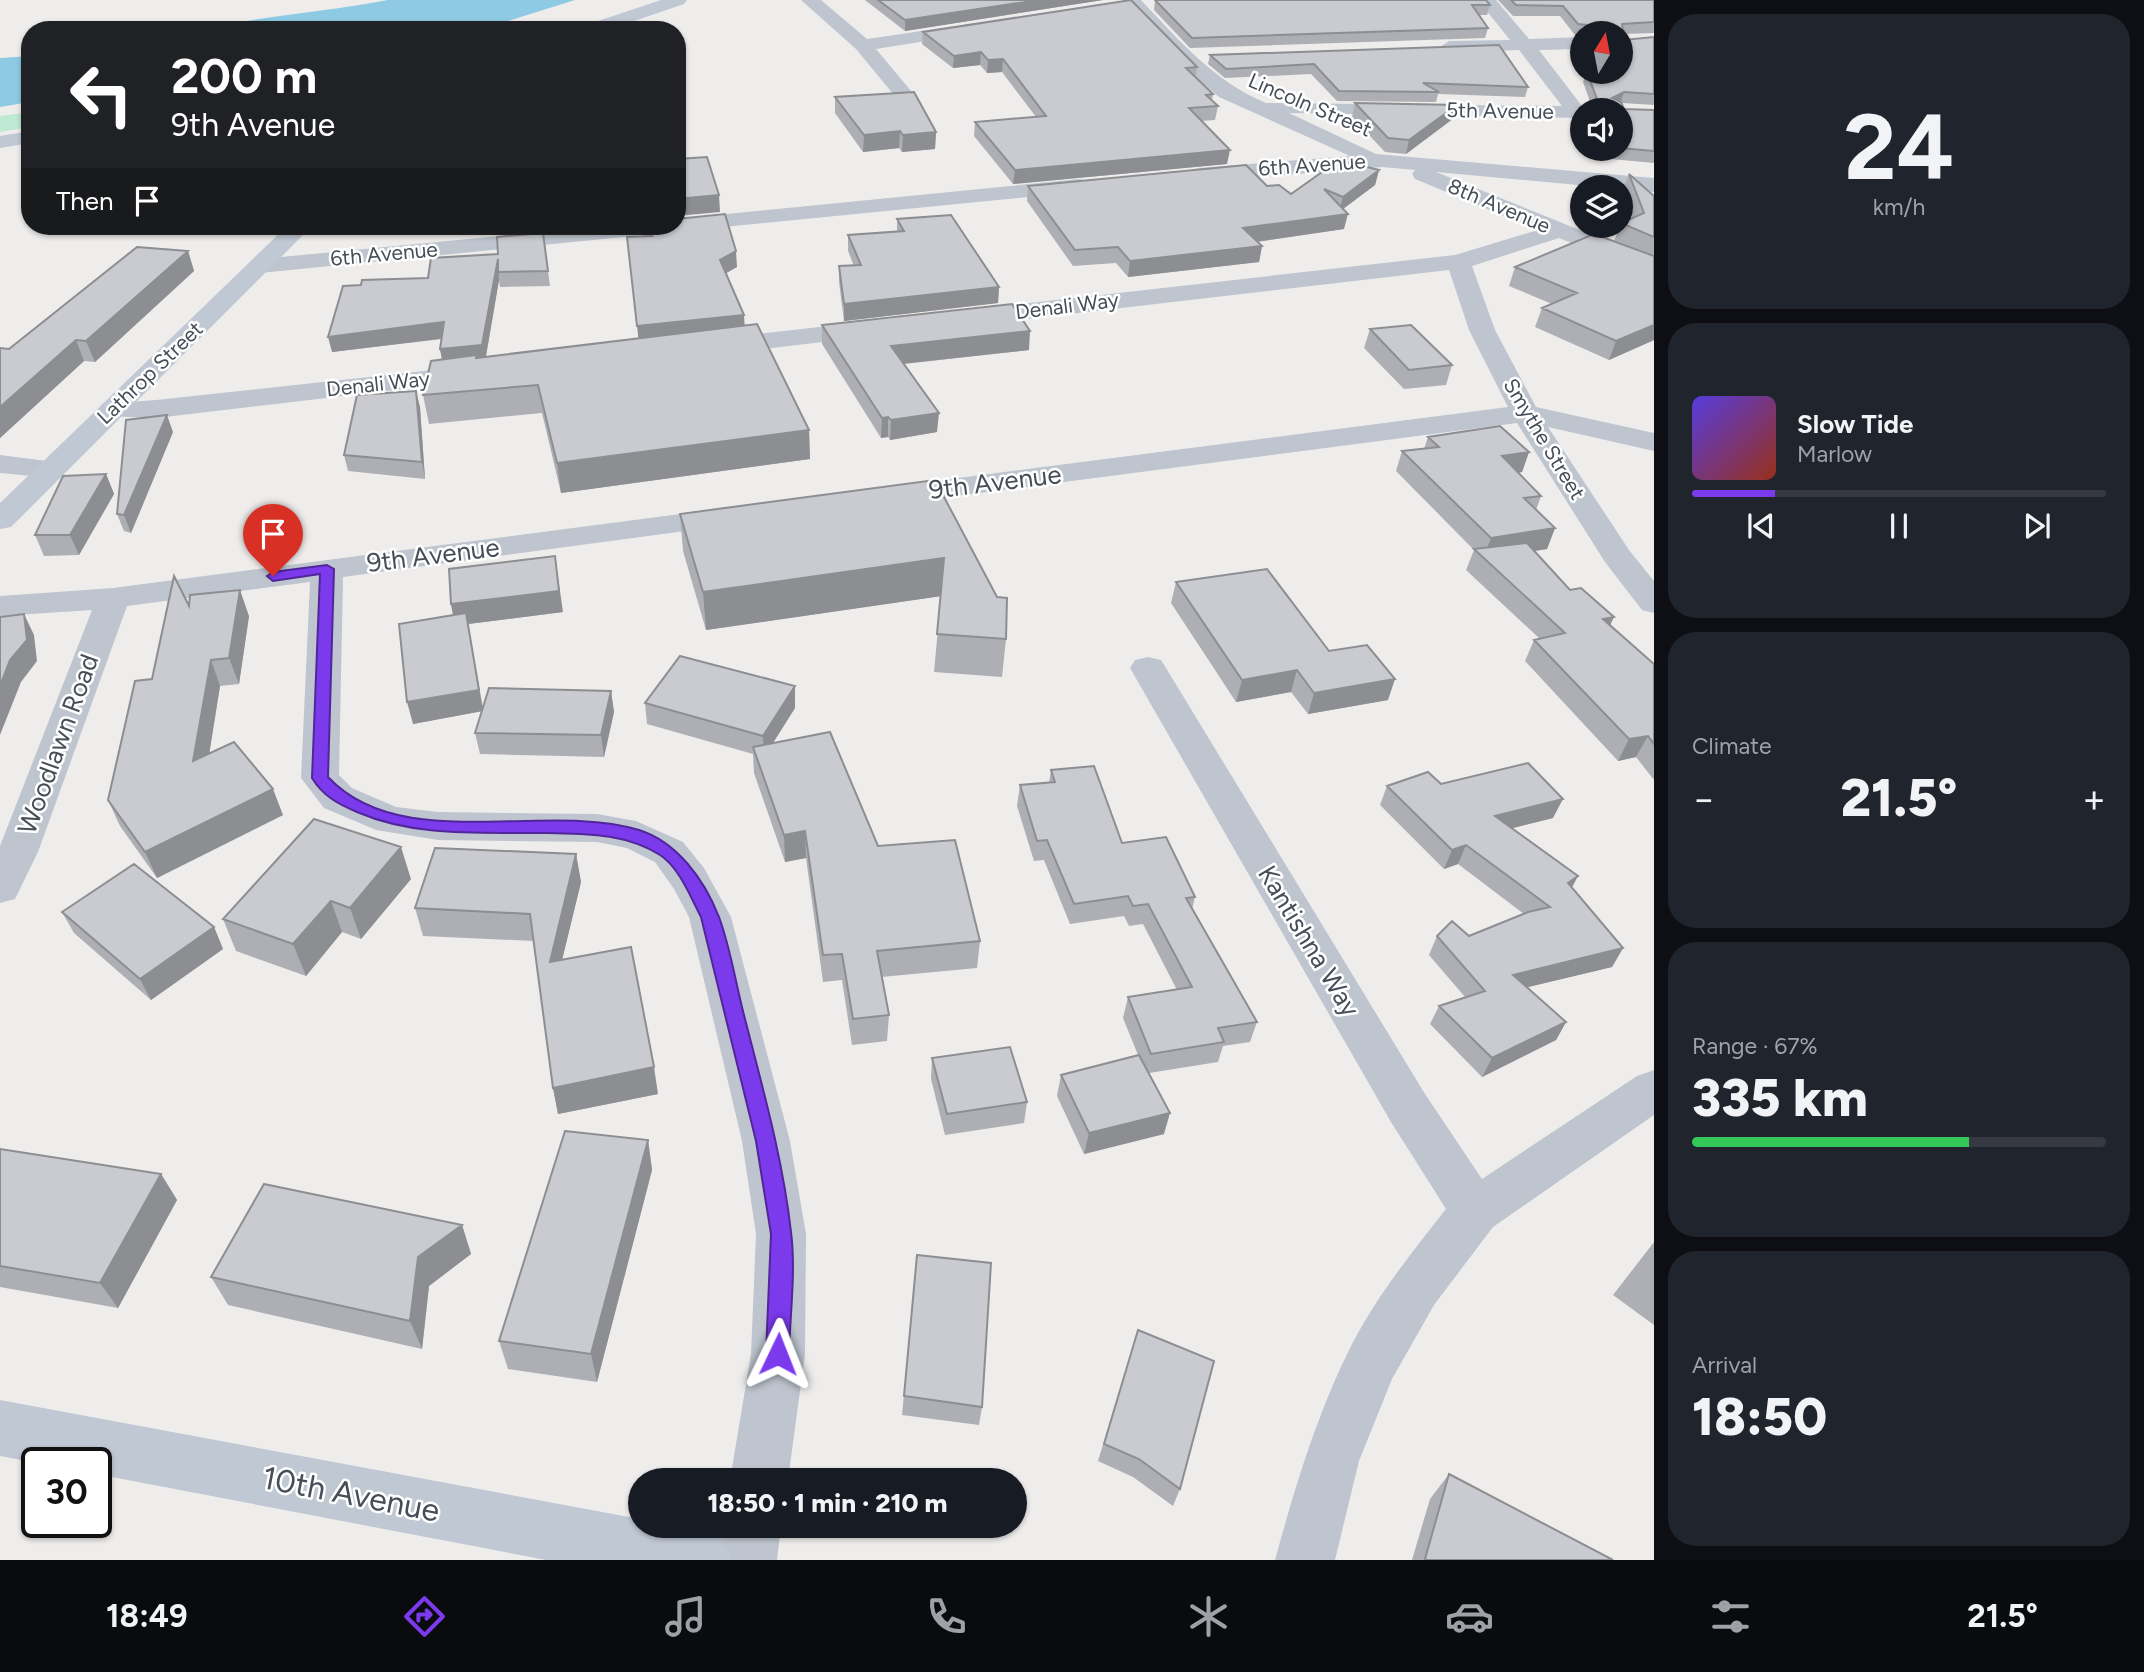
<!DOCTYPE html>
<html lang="en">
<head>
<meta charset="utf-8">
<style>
  body { margin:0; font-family:Figtree,sans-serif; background:#20242c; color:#f1f3f6; height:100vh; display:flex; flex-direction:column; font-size:26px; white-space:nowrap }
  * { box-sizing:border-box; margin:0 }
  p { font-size:23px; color:#9ea1a6 }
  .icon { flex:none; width:38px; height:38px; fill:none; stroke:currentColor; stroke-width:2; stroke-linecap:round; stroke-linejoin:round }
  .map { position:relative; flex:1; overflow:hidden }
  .side { display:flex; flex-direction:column; gap:14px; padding:14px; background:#0d0f14; width:490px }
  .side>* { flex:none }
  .banner { position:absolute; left:21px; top:21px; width:665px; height:214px; border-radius:28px; box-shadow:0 2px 5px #0004; background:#202124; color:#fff; overflow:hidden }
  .needle { width:46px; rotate:10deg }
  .controls { position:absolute; left:1570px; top:21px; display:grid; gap:14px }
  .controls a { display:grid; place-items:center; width:63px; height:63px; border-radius:50%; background:#171b24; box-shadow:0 2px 5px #0004; font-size:35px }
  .speed { position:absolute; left:21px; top:1447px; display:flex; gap:14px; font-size:35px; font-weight:700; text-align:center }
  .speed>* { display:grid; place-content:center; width:91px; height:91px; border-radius:50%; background:#171b24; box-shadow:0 2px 5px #0004; line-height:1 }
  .speed .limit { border:4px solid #111; border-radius:10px; background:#fff; color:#111 }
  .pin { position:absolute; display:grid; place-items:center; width:60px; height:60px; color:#fff; margin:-72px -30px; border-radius:50% 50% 50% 0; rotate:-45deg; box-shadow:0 0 7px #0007 }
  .pin .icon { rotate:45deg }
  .me { position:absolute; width:77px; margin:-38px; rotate:2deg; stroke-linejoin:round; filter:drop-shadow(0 0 5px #0008) }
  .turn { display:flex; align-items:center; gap:24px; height:147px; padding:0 35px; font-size:32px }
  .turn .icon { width:91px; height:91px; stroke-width:2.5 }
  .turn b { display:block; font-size:49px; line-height:60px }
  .then { display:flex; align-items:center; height:66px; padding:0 35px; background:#0003; gap:14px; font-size:26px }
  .big { font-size:52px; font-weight:800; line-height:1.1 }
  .side .widget { flex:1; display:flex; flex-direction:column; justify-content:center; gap:10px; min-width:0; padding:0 24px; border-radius:28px; background:#20242c }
  .side .dial { align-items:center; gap:0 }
  .dial b { font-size:91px; line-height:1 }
  .song { display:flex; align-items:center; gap:21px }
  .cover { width:84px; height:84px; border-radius:10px; background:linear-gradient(135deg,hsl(250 70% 55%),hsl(10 70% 35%)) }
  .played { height:7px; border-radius:4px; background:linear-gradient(90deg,#7c3aed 20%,#363941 20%) }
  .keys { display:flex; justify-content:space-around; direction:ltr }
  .heat { display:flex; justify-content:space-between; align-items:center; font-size:38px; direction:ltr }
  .charge { height:10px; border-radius:5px; background:linear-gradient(90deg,#34c759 67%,#363941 0) }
  .trip { position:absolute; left:628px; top:1468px; width:399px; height:70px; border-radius:35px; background:#171b24; box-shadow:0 2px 5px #0004; font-weight:800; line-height:70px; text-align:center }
  .menu { display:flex; height:112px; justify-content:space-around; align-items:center; background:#090b0e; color:#9ea1a6 }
  .menu .icon { width:49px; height:49px }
  .menu .active { color:#7c3aed }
  .menu b { font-size:32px; color:#f1f3f6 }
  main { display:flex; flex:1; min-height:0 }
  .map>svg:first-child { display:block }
</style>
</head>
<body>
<main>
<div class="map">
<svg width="1654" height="1560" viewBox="0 0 1654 1560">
  <rect width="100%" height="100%" fill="#efedec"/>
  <path fill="#beead3" d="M30 112V127L0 132V116Z"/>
  <path fill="#8ecae3" d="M388 0H575L479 30H203C264 15 326 12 388 0Z
    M30 56V102L0 107V58Z"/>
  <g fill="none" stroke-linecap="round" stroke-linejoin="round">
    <path fill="#bec5ce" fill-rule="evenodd" d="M801 0H821L867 39 976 23 985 28 976 33 876 49 911 91 901 97 894 95 856 49Z
      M1122 0H1141C1180 41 1212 80 1266 103L1562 106 1519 50 1449 53 1440 47 1449 41 1510 40 1478 0H1496L1529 39 1582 37V49L1539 50 1582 106 1591 110H1582V118L1289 113 1376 154 1654 178V192L1436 172 1654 260V276L1559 238 1472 266 1495 330 1536 407 1654 433V451L1548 427 1629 550 1654 581V613L1642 610 1605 562 1517 423 888 505 877 503 873 496 877 489 888 487 1508 407 1469 330 1449 270 967 326 958 324 954 318 958 312 967 310 1455 255 1538 230 1415 179 1412 174 1415 170 1382 167 1199 182 1191 180 1188 175 1191 170 1199 168 1350 156 1219 97 1177 61Z
      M1080 179 1088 181 1091 186 1088 191 260 273 251 271 248 266 251 261 260 259 605 226H677V219Z
      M872 321 881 323 885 329 881 335 713 355 704 353 700 347 704 341 713 339Z
      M479 365 489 367 493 373 489 379 156 418 102 416 98 410 102 404 156 400Z
      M0 455 63 463 67 469 63 475 52 478 0 473Z
      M734 507 745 509 750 516 745 523 343 577 339 775 352 788 396 807 438 812 597 814 636 821 683 842 704 868 731 917 790 1141 806 1234 805 1354 788 1480H730L751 1354 756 1234 742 1141 689 917 674 889 655 862 627 848 597 842 438 840 376 830 324 808 301 778 310 582 127 606 38 852 15 899 0 903V846L92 610 0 616V596L113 588Z
      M1148 657 1161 660 1166 668 1425 1094 1482 1179 1637 1076 1654 1070V1115L1493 1227 1434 1305 1392 1379 1359 1461 1335 1560H1275C1295 1487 1317 1413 1352 1344 1377 1296 1412 1252 1446 1209L1391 1122 1130 668 1135 660Z
      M723 1526H781L777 1560H717Z"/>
    <path fill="#c0c8d4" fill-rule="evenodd" d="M661 0H687L684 4 608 30H580L583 26Z
      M30 131V143L0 148V136Z
      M287 226H312L11 527 0 529V503Z
      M0 1400 640 1519V1526C671 1526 695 1527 723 1539L732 1560H546L96 1474V1463H37L0 1456Z"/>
  </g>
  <path fill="#aeafb4" d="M865 0H1103L905 31Z
    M1155 0 1490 5 1487 15H1479L1488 28 1485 38 1190 48 1154 10Z
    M1498 0H1654V33L1623 34 1624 40 1654 37V105L1622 103 1624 109 1654 110V163L1611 159 1607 149H1620V110H1593L1583 82 1587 72 1606 73 1605 72H1620V33H1582V35H1575L1560 16H1513Z
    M923 32 1197 67 1196 77 1213 94 1212 100 1218 106 1215 120 1201 121 1227 164 1013 184 974 136 975 122 1036 117 1002 72 987 73 980 65 953 68 922 44Z
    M1499 45 1528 87 1525 97 1438 94 1436 102 1337 101 1311 74 1225 78 1208 64 1210 55Z
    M835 97 936 132 935 149 902 152 899 148 863 152 835 113Z
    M1355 103 1457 105 1454 118 1406 154 1385 152 1352 117Z
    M1379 170 1375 185 1343 209 1344 229 1257 242 1262 246 1259 262 1128 277 1116 263 1073 266 1027 201 1028 186H1267L1291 194Z
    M1629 174 1654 196V340L1609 360 1535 327 1542 308 1552 304 1509 286 1515 267 1614 241 1621 223 1632 218 1622 192Z
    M897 219 999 287 998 303 844 321 839 282V266H854L848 251V235L897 232Z
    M642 226H677L737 267 726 273 745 326 809 430 810 459 561 493 542 413 429 424 423 395 442 359 440 349 442 339 332 352 428 278 498 254 543 233 550 286 500 287 499 280 486 357 639 339 627 237 643 236Z
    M188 251 194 271 95 362 84 361 0 438V348L9 349Z
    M822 325 1029 350 904 364 937 432 890 440 888 437 881 438 822 344Z
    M1370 329 1452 365 1446 385 1404 389 1364 348Z
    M420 407 425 479 348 471 344 455Z
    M173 432 131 533 124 531 117 514Z
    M1428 437 1529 452 1522 472 1518 473 1541 496 1536 510 1555 528 1547 549 1534 551 1570 590 1654 664V780L1636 757 1618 761 1525 661 1534 640 1539 638 1466 570 1474 550 1396 471 1402 451 1424 449Z
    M106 474 114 494 79 555 44 556 35 535Z
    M935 480 1006 639 1002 677 934 672 941 596 706 630 683 551 680 514Z
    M1176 582 1329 651 1388 700 1308 714 1291 692 1236 702 1171 603Z
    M451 604 563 612 468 624 483 708 611 691 614 712 604 757 480 754 475 733 482 711 413 724 453 615Z
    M189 606 249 616 239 684 220 686 209 754 283 815 157 878 120 826 108 800 152 679Z
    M795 686V708L773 743 878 846 980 941 977 968 881 977 889 1015 887 1041 852 1045 842 980 823 982 806 858 785 862 754 773 753 754 647 724 645 703Z
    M1051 770 1122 843 1195 897 1192 909 1257 1022 1250 1042 1223 1046 1218 1062 1149 1073 1164 1134 1084 1154 1057 1096 1061 1075 1138 1055 1123 1018 1128 997 1177 990 1143 924 1129 926 1124 916 1070 924 1044 860 1034 861 1017 806 1020 785 1049 783Z
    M1387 786 1553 818 1512 828 1572 888 1623 948 1612 967 1528 987 1566 1022 1556 1040 1482 1077 1430 1024 1439 1006 1465 997 1429 955 1437 936H1469L1524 914 1458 864 1444 869 1380 805Z
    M576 854 581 882 562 960 658 1094 558 1114 553 1088 534 941 423 936 415 908Z
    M411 879 361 939 342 932 306 976 236 951 223 919Z
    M62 912 214 927 223 949 151 1000 74 933Z
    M932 1058 1027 1102 1024 1123 945 1135 931 1079Z
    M648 1140 652 1170 597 1382 508 1369 499 1341Z
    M0 1149 161 1174 177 1200 118 1308 0 1287Z
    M462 1225 471 1254 429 1286 422 1349 228 1305 211 1277Z
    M1654 1242V1325L1613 1295Z
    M917 1255 982 1407 979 1425 902 1415Z
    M1138 1330 1180 1489 1173 1506 1133 1477 1098 1461Z
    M1449 1474 1613 1560H1412L1430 1499Z"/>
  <path fill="#8d8e92" d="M1039 0H1103L905 31V20Z
    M981 52 980 65 953 68 954 56Z
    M1003 59 1002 72 987 73 988 60Z
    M1624 92 1620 103 1612 98Z
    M1457 105 1454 118 1406 154 1409 140Z
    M900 131 899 148 863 152 864 135Z
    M936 132 935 149 902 152 903 135Z
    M1230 150 1227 164 1013 184 1015 170Z
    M1379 170 1375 185 1339 212 1343 197Z
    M719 195 720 212 677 216V199Z
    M1348 214 1344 229 1240 244 1243 228Z
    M498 226H542V229L499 233Z
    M1262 246 1259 262 1128 277 1130 261Z
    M188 251 194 271 95 362 86 341Z
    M736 251 737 267 721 276 720 260Z
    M498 259 499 280 485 361 443 365 440 349Z
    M999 287 998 303 844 321V304Z
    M744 315 745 332 639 343 637 326Z
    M444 322 447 338 332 352 328 337Z
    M1654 325V340L1609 360 1616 341Z
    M1030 331 1029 350 891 365V346Z
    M76 340 84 361 0 438V407Z
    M416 391 420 407 425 479 422 462Z
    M939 413 937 432 890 440 891 420Z
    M167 415 173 432 131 533 124 515Z
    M888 417V437L881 438 882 418Z
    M809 430 810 459 561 493 557 463Z
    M1529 452 1522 472 1495 476 1502 456Z
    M106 474 114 494 79 555 70 535Z
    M1555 528 1547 549 1483 559 1491 538Z
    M555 556 563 612 468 624 483 711 413 724 407 702 455 625 451 604Z
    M944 558 942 596 706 630 703 592Z
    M240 590 249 616 239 684 229 658Z
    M24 614 34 635 37 661 21 682 0 735V686Z
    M1614 617 1604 638 1603 619Z
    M211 660 220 686 204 787 193 761Z
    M1297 670 1291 692 1236 702 1242 680Z
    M1395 679 1388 700 1308 714 1314 693Z
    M795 686V708L764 757 763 736Z
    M611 691 614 712 604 757 601 735Z
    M1648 736 1636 757 1618 761 1629 739Z
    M273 789 283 815 157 878 145 852Z
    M1563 799 1553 818 1486 835 1495 816Z
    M805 831 806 858 785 862 784 835Z
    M1466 845 1458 864 1444 869 1452 850Z
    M401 847 411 879 361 939 350 908Z
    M576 854 581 882 555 989 550 962Z
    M1578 876 1568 895V883Z
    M331 901 342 932 306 976 293 944Z
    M214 927 223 949 151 1000 140 979Z
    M1623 948 1612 967 1503 993 1513 975Z
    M1566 1022 1556 1040 1482 1077 1492 1058Z
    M654 1067 658 1094 558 1114 553 1088Z
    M1170 1113 1164 1134 1084 1154 1089 1133Z
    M648 1140 652 1170 597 1382 591 1354Z
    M161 1174 177 1200 118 1308 100 1283Z
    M462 1225 471 1254 429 1286 422 1349 410 1321 418 1257Z"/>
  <path fill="#cacbd1" stroke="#8d8e92" stroke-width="2" d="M878 0H1039L905 20Z
    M1131 0 1197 67 1186 68 1213 94 1206 95 1218 106 1189 108 1230 150 1015 170 975 122 1046 116 1003 59 988 60 981 52 954 56 923 32Z
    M1155 0H1486L1490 5H1472L1488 28 1192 38Z
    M1511 0H1654V22L1622 24 1624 40 1654 37V94L1624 92 1612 98 1621 102 1624 109 1654 110V151L1620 148V110H1601L1587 72 1620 74 1618 72H1620V33H1588L1587 25 1578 24 1563 6 1516 5Z
    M1499 45 1528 87 1423 83 1439 92 1339 91 1314 64 1226 69 1210 55Z
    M914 92 936 132 903 135 900 131 864 135 835 97Z
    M1355 103 1457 105 1409 140 1388 138Z
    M707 157 719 195 677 199V159Z
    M1339 160 1379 170 1343 197 1324 189 1348 214 1243 228 1262 246 1130 261 1118 247 1075 250 1028 186 1246 165 1267 186 1279 185 1291 194Z
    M1629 174 1654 196V237L1621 223 1644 213Z
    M725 214 736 251 720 260 744 315 637 326 627 237 652 236 644 226H677V219Z
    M951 215 999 287 844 304 839 266 861 265 848 235 904 231 897 219Z
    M543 233 548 271 498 272V259L482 345 440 349 444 322 328 337 343 286 361 285 362 280 428 278 431 258 498 254 497 237Z
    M1594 234 1654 256V325L1616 341 1542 308 1577 293 1515 267Z
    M137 247 188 251 86 341 76 340 0 407V348L9 349Z
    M1012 304 1030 331 891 346 939 413 891 420 888 417 882 418 822 325Z
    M757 324 809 430 557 463 538 385 423 395 431 361 476 355V358Z
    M1411 325 1452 365 1409 370 1370 329Z
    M416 391 422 462 344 455 357 395Z
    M167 415 124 515 117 514 126 420Z
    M1500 426 1529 452 1502 456 1541 496 1524 498 1555 528 1491 538 1402 451 1439 447 1428 437Z
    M106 474 70 535H35L63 476Z
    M935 480 997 597 1007 598 1006 639 937 634 944 558 703 592 680 514Z
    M1527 543 1570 590 1581 588 1614 617 1603 619 1654 664V744L1648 736 1629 739 1534 640 1565 633 1474 549Z
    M555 556 559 591 451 604 449 569Z
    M1267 569 1329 651 1367 645 1395 679 1314 693 1297 670 1242 680 1176 582Z
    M174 576 189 606 190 595 240 590 229 658 211 660 193 761 234 742 273 789 145 852 108 800 135 681 152 679Z
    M466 613 479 690 407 702 399 624Z
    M24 614 27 640 10 660 0 686V617Z
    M680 656 795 686 763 736 645 703Z
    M489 688 611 691 601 735 475 733Z
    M830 732 878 846 955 840 980 941 877 951 889 1015 853 1019 842 954 823 955 805 831 784 835 753 747Z
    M1528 763 1563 799 1495 816 1578 876 1568 883 1623 948 1513 975 1566 1022 1492 1058 1439 1006 1485 991 1437 936 1452 921 1469 936 1528 912 1550 907 1466 845 1452 850 1387 786 1428 772 1441 784Z
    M1094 766 1122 843 1166 837 1195 897 1186 898 1257 1022 1218 1028 1224 1042 1151 1054 1128 997 1192 987 1148 904 1133 906 1128 896 1074 904 1047 840 1037 841 1020 785 1055 782 1051 770Z
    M314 819 401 847 350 908 331 901 293 944 223 919Z
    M435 848 576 854 550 962 631 947 654 1067 553 1088 530 914 415 908Z
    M134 864 214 927 140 979 62 912Z
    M1010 1047 1027 1102 947 1114 932 1058Z
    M1139 1055 1170 1113 1089 1133 1061 1075Z
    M565 1131 648 1140 591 1354 499 1341Z
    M0 1149 161 1174 100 1283 0 1266Z
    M264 1184 462 1225 418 1257 410 1321 211 1277Z
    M917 1255 991 1263 982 1407 904 1396Z
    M1138 1330 1214 1361 1180 1489 1139 1459 1104 1444Z
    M1449 1474 1613 1560H1427L1425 1559Z"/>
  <path fill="#7c3aed" stroke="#51269a" stroke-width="2" d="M327 565 334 569 328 777C401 855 544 801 639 830 677 842 704 879 719 917 731 949 736 986 745 1019 763 1089 783 1160 791 1232 796 1271 790 1314 789 1354L785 1361 778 1365 770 1361 766 1354 771 1234 756 1141 701 917C691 898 679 867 660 855 625 833 586 834 547 833 483 832 417 838 357 812 338 804 323 796 312 778L320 574 273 581 267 576 273 572Z"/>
  <g text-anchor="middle" stroke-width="5" stroke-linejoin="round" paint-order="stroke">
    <g font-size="21" fill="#464e58" stroke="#fff">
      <text transform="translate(1310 105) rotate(23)" y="7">Lincoln Street</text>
      <text transform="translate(1500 111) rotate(1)" y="7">5th Avenue</text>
      <text transform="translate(1312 165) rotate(-4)" y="7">6th Avenue</text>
      <text transform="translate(1499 206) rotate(23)" y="7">8th Avenue</text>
      <text transform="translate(384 254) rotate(-5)" y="7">6th Avenue</text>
      <text transform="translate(1067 306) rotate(-7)" y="7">Denali Way</text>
      <text transform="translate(150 373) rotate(-44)" y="7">Lathrop Street</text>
      <text transform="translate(378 384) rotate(-6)" y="7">Denali Way</text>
      <text transform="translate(1544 439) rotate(59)" y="7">Smythe Street</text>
    </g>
    <g font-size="26" fill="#464e58" stroke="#fff">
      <text transform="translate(995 482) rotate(-7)" y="9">9th Avenue</text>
      <text transform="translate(433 555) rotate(-7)" y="9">9th Avenue</text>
      <text transform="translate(58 744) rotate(-70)" y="9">Woodlawn Road</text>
      <text transform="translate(1309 941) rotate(59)" y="9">Kantishna Way</text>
    </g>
    <g font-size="32" fill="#464e58" stroke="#fff">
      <text transform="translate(351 1494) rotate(11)" y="11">10th Avenue</text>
    </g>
  </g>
</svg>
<div class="controls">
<a><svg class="needle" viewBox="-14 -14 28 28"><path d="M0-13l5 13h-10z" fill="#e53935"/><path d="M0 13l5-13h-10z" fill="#9ea1a6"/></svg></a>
<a><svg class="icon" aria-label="sound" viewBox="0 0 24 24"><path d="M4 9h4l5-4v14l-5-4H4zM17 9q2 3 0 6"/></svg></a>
<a><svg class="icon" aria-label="layers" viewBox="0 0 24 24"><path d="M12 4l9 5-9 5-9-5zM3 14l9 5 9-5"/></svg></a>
</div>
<div class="speed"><div class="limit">30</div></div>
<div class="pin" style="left:273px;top:576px;background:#d93025"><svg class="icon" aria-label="arrive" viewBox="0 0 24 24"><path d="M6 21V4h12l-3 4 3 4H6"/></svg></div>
<svg class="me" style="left:778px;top:1354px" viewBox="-20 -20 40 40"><path d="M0-17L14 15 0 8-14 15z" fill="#7c3aed" stroke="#fff" stroke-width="4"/></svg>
<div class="trip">18:50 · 1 min · 210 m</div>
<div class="banner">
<div class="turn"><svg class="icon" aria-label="left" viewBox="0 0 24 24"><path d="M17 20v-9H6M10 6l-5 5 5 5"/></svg><div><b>200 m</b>9th Avenue</div></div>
<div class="then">Then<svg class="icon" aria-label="arrive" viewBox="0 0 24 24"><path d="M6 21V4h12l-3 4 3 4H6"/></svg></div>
</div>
</div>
<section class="side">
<div class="widget dial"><b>24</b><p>km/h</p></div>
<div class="widget">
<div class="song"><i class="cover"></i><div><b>Slow Tide</b><p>Marlow</p></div></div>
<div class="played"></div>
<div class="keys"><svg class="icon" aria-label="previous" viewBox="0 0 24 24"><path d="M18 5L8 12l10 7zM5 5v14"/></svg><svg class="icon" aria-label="pause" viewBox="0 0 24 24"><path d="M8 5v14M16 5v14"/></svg><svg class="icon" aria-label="next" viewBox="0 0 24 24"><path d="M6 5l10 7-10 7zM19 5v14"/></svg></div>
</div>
<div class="widget"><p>Climate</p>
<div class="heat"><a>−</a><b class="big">21.5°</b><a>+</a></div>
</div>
<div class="widget"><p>Range · 67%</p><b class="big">335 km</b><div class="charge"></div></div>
<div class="widget"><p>Arrival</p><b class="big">18:50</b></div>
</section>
</main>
<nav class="menu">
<b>18:49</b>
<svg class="icon active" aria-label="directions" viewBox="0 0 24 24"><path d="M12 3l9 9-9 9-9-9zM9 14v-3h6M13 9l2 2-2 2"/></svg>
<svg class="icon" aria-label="music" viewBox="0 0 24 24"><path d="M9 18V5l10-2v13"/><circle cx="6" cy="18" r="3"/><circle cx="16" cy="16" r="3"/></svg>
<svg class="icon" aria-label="phone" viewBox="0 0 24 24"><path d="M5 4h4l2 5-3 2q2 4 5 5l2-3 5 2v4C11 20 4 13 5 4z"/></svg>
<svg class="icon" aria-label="climate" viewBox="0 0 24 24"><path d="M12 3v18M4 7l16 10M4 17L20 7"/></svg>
<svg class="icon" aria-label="car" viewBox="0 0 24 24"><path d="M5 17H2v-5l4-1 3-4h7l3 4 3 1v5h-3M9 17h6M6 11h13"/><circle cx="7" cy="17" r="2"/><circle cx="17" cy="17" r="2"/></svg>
<svg class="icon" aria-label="filters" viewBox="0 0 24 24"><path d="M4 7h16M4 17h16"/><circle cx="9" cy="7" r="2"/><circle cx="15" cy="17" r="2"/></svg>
<b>21.5°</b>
</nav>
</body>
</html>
